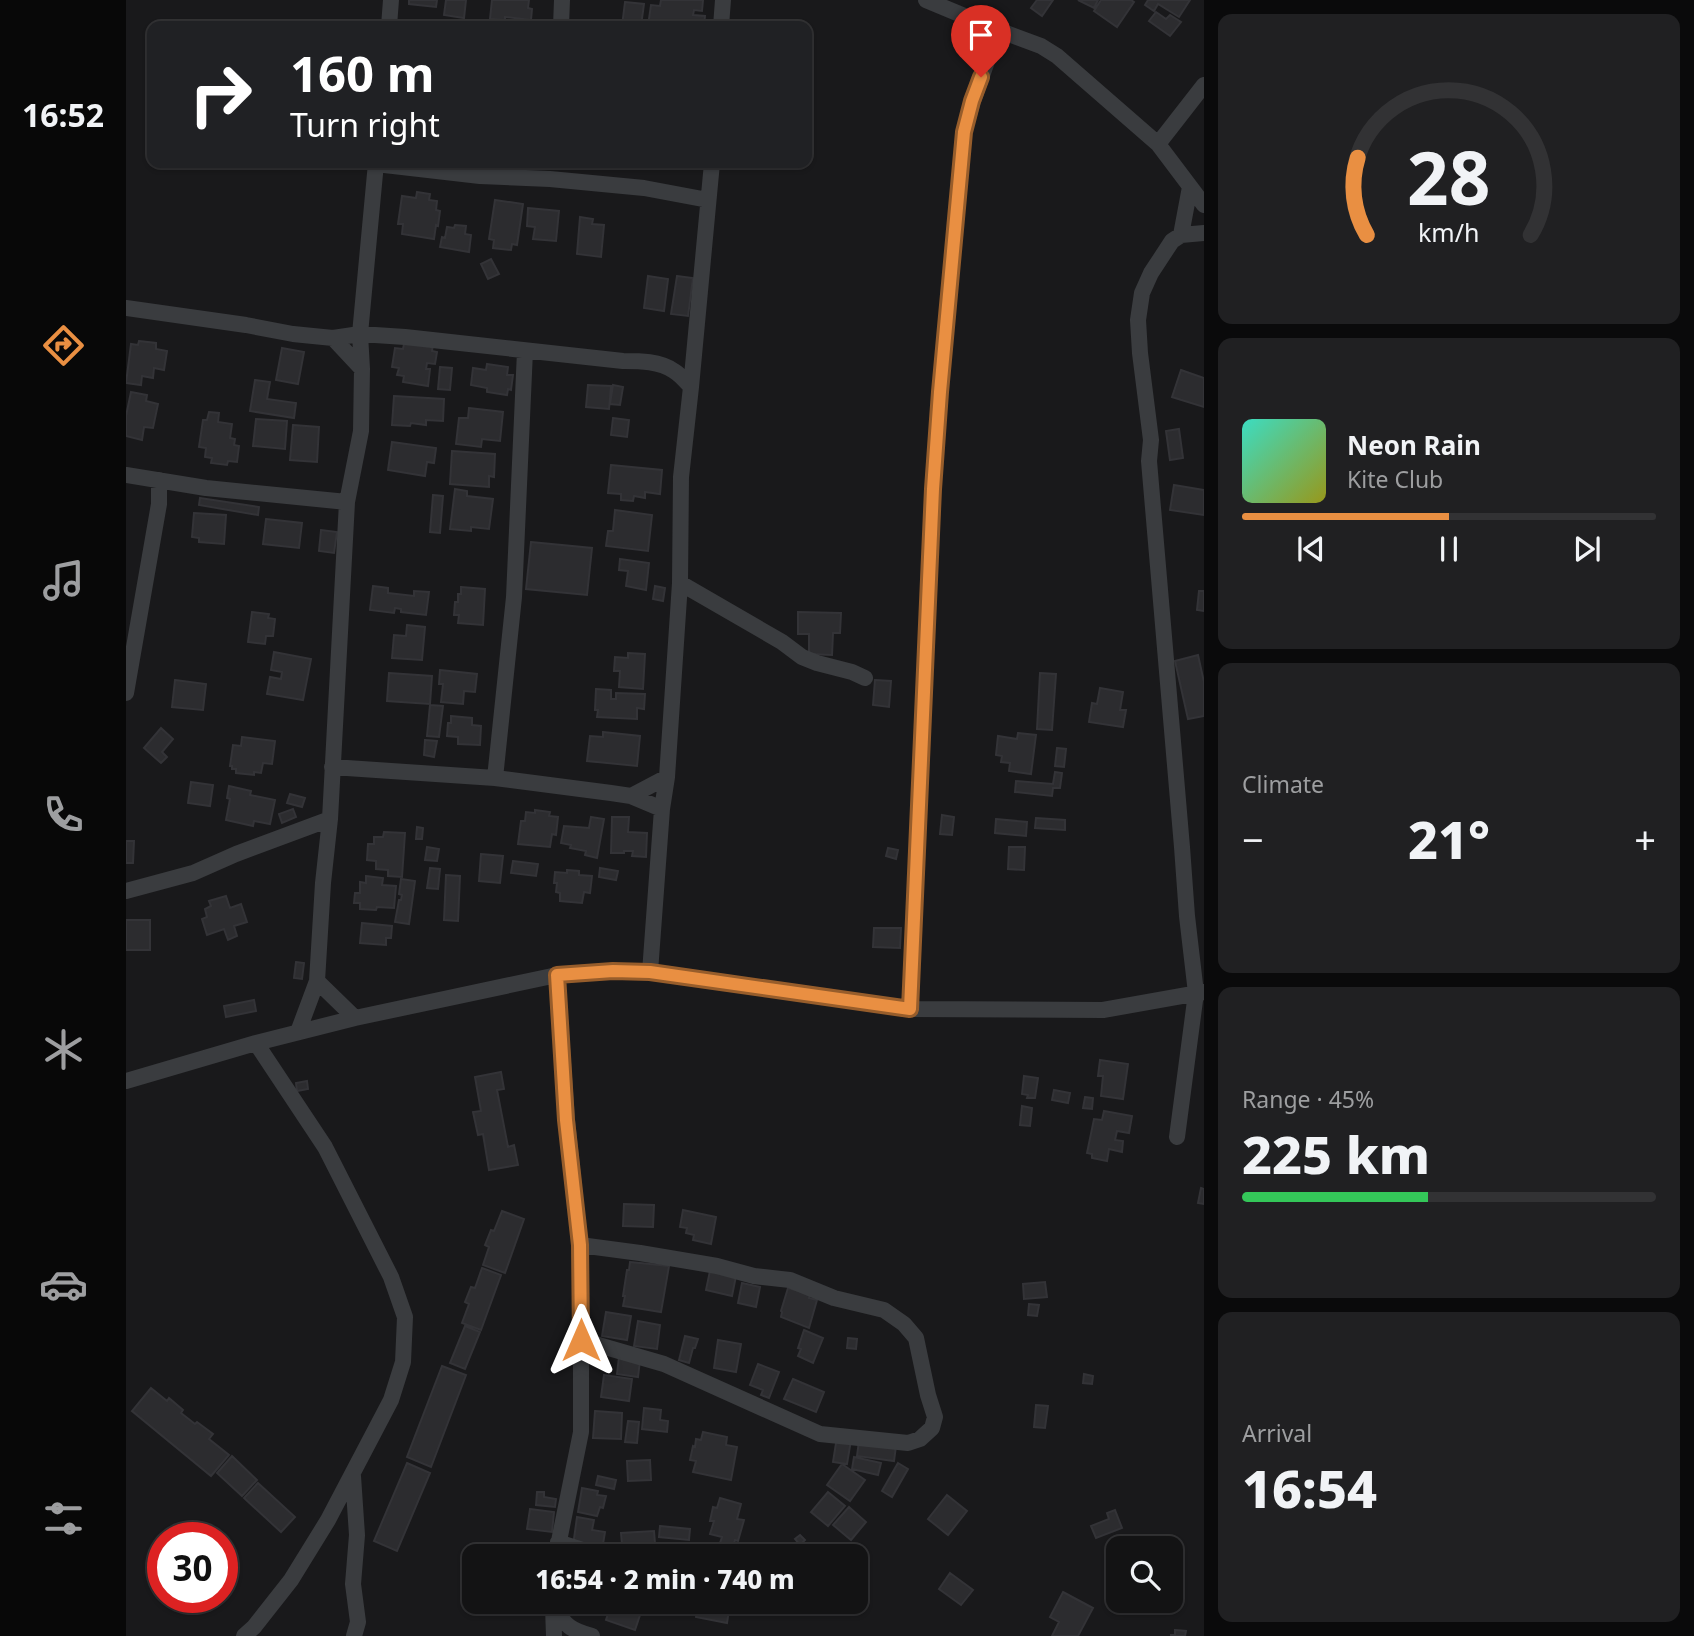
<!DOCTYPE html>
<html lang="en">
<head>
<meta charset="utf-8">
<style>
  body { margin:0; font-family:"Noto Sans",sans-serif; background:#202022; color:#f1f3f6; height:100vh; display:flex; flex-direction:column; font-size:26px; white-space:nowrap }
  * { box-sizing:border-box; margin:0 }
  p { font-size:23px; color:#9d9ea0 }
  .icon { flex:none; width:38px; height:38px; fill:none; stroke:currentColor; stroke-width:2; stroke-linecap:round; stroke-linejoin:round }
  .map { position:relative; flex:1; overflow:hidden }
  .details { display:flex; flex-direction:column; gap:14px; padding:14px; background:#0a0a0b; width:490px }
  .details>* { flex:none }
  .top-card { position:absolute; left:21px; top:21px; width:665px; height:147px; border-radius:14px; box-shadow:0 2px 5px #0004,0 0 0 2px #323234; background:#202124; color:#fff; overflow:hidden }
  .buttons { position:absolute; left:980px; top:1536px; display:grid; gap:14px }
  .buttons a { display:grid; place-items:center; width:77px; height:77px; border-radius:14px; background:#131314; box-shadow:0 2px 5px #0004,0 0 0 2px #323234; font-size:35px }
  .speed { position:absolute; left:21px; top:1522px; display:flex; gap:14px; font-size:35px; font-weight:700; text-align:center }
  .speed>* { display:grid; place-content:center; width:91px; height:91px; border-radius:50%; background:#131314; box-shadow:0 2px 5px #0004,0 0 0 2px #323234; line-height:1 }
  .speed .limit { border:10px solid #d22; background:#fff; color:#111 }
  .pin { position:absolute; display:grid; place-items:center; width:60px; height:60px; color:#fff; margin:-72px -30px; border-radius:50% 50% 50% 0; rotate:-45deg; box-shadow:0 0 7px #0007 }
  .pin .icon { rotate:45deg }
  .me { position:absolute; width:77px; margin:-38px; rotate:0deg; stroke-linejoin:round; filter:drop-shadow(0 0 5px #0008) }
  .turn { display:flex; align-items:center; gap:24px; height:147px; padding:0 28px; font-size:32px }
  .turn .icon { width:91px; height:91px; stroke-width:2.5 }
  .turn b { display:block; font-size:49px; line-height:60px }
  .big { font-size:52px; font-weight:800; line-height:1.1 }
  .details .widget { flex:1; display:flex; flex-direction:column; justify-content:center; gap:10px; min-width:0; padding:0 24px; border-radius:14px; background:#202022 }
  .details .dial { align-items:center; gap:0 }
  .dial svg { height:182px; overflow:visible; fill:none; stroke:#323234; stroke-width:7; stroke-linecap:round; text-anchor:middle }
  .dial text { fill:#f1f3f6; stroke:none }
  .song { display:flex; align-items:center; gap:21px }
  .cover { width:84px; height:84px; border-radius:10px; background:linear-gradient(135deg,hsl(170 70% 55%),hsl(60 70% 35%)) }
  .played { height:7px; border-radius:4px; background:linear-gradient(90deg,#e98f42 50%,#323234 50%) }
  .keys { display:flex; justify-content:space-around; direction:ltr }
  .heat { display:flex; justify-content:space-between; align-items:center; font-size:38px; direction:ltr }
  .charge { height:10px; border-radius:5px; background:linear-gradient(90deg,#34c759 45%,#323234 0) }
  .trip { position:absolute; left:336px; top:1544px; width:406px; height:70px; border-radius:14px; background:#131314; box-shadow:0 2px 5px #0004,0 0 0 2px #323234; font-weight:800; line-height:70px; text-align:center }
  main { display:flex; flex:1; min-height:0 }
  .menu { display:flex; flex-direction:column; width:126px; justify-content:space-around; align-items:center; background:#080808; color:#9d9ea0 }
  .menu .icon { width:49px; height:49px }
  .menu .active { color:#e98f42 }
  .menu b { font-size:32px; color:#f1f3f6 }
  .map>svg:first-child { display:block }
</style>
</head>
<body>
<main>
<nav class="menu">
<b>16:52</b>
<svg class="icon active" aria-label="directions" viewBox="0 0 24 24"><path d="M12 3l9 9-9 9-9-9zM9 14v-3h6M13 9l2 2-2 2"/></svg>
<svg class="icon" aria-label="music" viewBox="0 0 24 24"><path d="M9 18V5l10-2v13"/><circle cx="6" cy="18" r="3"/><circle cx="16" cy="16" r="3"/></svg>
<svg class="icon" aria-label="phone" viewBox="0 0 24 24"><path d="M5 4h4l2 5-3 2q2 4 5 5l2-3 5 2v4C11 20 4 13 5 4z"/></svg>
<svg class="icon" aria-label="climate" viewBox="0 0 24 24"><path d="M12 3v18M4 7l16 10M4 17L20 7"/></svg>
<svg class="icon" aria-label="car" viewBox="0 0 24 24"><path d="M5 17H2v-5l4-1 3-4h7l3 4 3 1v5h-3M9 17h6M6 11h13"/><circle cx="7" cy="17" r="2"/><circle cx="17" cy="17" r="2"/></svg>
<svg class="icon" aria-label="filters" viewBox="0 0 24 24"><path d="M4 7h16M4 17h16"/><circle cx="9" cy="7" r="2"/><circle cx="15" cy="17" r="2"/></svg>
</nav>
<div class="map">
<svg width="1078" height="1636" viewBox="0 0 1078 1636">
  <rect width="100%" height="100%" fill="#19191b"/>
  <path fill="#2c2c2f" stroke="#333337" stroke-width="2" d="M283 0H311L310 7 283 4Z
    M320 0H340L338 18 318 15Z
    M366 0H403L402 8 406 9 405 20 379 17V20L364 19Z
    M535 0H577L576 11 568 10 567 15 579 16 578 26H522L525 5 534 6Z
    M911 0H927L916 16 905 8Z
    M952 0H972L968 8Z
    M975 0H1005L1008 2 991 27 968 11Z
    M1022 0H1064L1053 17 1032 4 1028 11 1019 5Z
    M499 2 518 4 515 26H496Z
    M1030 12 1040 19 1044 15 1055 22 1044 36 1023 21Z
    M315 21 332 22V26H315Z
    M291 192 304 194 303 200 311 201 310 210 314 211 312 226 310 225 308 239 276 234 277 224H272L276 196 290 198Z
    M369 200 397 204 391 245 386 244 385 250 367 248 368 240 363 239Z
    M402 208 433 211 430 241 407 239 409 227 401 226Z
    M454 217 467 219 466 224 478 225 475 257 451 254Z
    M329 225 340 226 339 234 345 235 343 252 314 247 316 237 319 238 321 227 328 228Z
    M365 259 373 274 362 279 355 264Z
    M522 276 542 279 538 311 518 308Z
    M551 276 567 278 562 316 545 314Z
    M279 339 307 344 306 351 311 352 309 364 301 363 300 369H304L302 386 277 382 278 376 271 375 273 368 266 367 269 348 277 349Z
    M13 341 30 343V349L41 351 38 370 28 368 27 378 16 376 15 385 0 383 5 344 12 345Z
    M156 348 178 352 172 384 150 380Z
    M361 364 382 367 381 375H387L385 390 382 389 381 395 361 392V388L345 385 347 368 360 370Z
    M314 367 326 368 324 390 312 389Z
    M1055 370 1078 378V407L1046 397Z
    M129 380 144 382 141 399 170 403 168 418 124 411Z
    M462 385 485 386 483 409 460 407Z
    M487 385 497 387 494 405 484 404Z
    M5 392 21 395 20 401 32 404 27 428 18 427 16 440 0 436V416Z
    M268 396 318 399 317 421 300 420V425L285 423 284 426 266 425Z
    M343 408 377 412 374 441 356 439 355 447 330 444 333 418H342Z
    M83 412 93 413 92 422 106 424 104 438 109 439 108 445 113 446 111 462 102 461 101 465 85 463 86 458 79 457 80 448 73 447 77 420H81Z
    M487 418 503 420 501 437 485 435Z
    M130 419 161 421 159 449 127 446Z
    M167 425 193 427 191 462 164 460Z
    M1053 429 1057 458 1044 460 1040 431Z
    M266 442 310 448 308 463 301 462 299 476 262 470Z
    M326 451 369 454 368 477 363 476V487L324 484Z
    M485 465 536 470 534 494 519 492V498L508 496 507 501 495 500V494L482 493Z
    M1048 485 1078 490V515L1044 510Z
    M329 489 341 491V496L367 499 363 529 345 527V531L324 529Z
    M307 495 317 496 314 533 304 532Z
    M74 498 133 507 132 515 73 505Z
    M489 510 526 515 522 551 480 546 482 531H487Z
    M68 513 100 515 98 544 73 542V538L66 537Z
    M140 519 176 523 173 548 137 544Z
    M195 530 211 532 208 553 193 551Z
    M405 542 466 548 461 595 400 589Z
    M494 559 523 563 520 590 500 586 502 571 493 570Z
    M247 586 262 588V593L288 596V591L303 592 300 615 275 612V609L269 608 268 613 244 610Z
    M529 586 539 588 537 601 527 599Z
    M335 587 359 589 357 625 332 623 333 615H328L329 602H332V594H335Z
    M1073 591H1078V611L1071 610Z
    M126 612 143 614 142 618 149 619 147 636H140L139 644 122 642Z
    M672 612 715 613 714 633H707L706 655 683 654V634H672Z
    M281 625 299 627 296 660 266 658 268 635 280 636Z
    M148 652 185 659 177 700 141 694 144 677 155 679 156 672 145 670Z
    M502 653 519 654 517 689 493 687 494 671H488L489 657 502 658Z
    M1072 655 1078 682V716L1062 719 1049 661Z
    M314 670 351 674 349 692 338 691 337 704 315 702 317 684H313Z
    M263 673 306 676 304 704 261 701Z
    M914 673 930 674 926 730 911 729Z
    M49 680 80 684 77 710 46 707Z
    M749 680 765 681 763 707 747 705Z
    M974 688 997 692 994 710H1000L997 727 963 722 966 703 971 704Z
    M470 689 485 690V699H490V693L519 694 518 709 511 708V719L471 717 472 710H469Z
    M304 705 317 706 313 737 301 736Z
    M325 716 346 718V725L355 726 354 745 332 744V737L321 736 322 723H325Z
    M35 728 47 739 36 752 41 757 35 763 18 748Z
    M477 732 514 736 511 766 461 761 464 736 477 737Z
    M892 733 910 735 905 774 883 771 884 763 875 762 876 756 870 755 872 736 891 739Z
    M116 737 149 741 146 764 137 763 135 773 128 772V775L110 773V769H106V766H104L107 745 115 746Z
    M299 740 311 741 308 757 298 755Z
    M931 748 940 749 938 767 929 766Z
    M929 772 936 773 934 788H927L926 796 889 792 890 781 927 784Z
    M65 782 87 785 84 806 62 803Z
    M103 786 125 791 124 795 149 800 144 824 128 821 127 826 100 820 104 799 101 798Z
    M164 794 179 798 176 807 161 803Z
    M167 809 170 817 156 823 153 814Z
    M409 810 424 812 423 816 432 817 430 835 426 834 424 847 392 844 395 821H399L400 812 409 813Z
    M816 815 828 817 826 835 814 834Z
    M465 817 478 819 471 858 459 855 460 851 444 848 445 845 435 843 438 826 463 828Z
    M486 817H503L502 832 521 833 520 857 506 856 507 851H498V853H485Z
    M910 818 939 820V830L909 828Z
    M870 819 901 822 900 836 869 833Z
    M291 827 297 828 296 839H290Z
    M258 832 279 833 276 877 262 876V870L250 869V861L241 860 242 844H248V837H257Z
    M0 841H8L7 863H0Z
    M301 847 313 849 311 861 299 860Z
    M883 847H899L898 870 882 869Z
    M762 848 772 850 770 859 760 856Z
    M355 854 377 856 374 883 353 881Z
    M387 861 412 864 410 876 385 873Z
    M304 868 314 869 312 889 301 888Z
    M474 868 492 871 490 880 473 877Z
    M441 870 453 871V875L466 876 464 893 458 892 456 903 434 901V893L430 892 431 883H428L429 872 441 873Z
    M320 875 334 876 332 921 318 920Z
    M240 876 257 878 256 885 270 886 268 908 251 907 250 910 234 909V903H228L229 893H234V882L240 883Z
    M275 879 289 881 283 924 269 922 273 900H275L276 895 273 894Z
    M100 896 104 908 115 904 121 922 108 926 111 936 102 940 98 929 81 935 76 919 81 917 79 909 85 906 83 901Z
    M0 920H24V950H0Z
    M236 923 266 926 265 938H260V945L234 943Z
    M748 928H775L774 948 747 947Z
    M170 962 178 963 176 979 168 978Z
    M128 1000 130 1011 100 1017 98 1006Z
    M974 1060 1002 1064 997 1099 975 1096 977 1076H972Z
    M375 1072 378 1089 371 1090 382 1147 388 1145 392 1165 363 1170 357 1134 352 1135 347 1112 355 1111 349 1077Z
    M898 1076 912 1078 909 1098H901L902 1095 896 1094Z
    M181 1081 182 1089 171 1091 170 1083Z
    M928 1090 944 1093 942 1103 926 1100Z
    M959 1097 967 1098 966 1109 957 1108Z
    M896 1106 906 1108 904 1126 894 1125Z
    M978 1111 1006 1116 1003 1133 991 1131 989 1140 997 1141 996 1152 983 1149 981 1161 966 1158V1154L961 1153 968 1119 976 1120Z
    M1075 1188 1078 1189V1204L1072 1203Z
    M498 1204 528 1205 527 1227 497 1226Z
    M557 1210 590 1217 585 1244 567 1240 568 1235 560 1233 561 1228 554 1227Z
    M376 1211 398 1219 379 1273 357 1265 363 1247 359 1245 365 1230 368 1231Z
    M504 1262 543 1266 535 1312 497 1306 499 1296H497L501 1270H503Z
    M585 1266 611 1271 606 1296 580 1290Z
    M356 1268 375 1275 355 1330 336 1323 343 1304 339 1302 345 1287 349 1288Z
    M919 1282 921 1297 898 1299 897 1284Z
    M616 1283 634 1287 630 1307 612 1303Z
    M662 1288 684 1294 683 1298 691 1300 683 1328 655 1317 656 1312 655 1311Z
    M903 1304 913 1305 911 1316 902 1315Z
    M480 1312 505 1316 501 1340 476 1336Z
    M512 1321 534 1325 531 1349 508 1346Z
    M339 1326 354 1332 339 1369 324 1363Z
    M678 1330 697 1338 687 1363 672 1356 675 1349 672 1348Z
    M559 1336 572 1339 569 1348H567L563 1363 553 1360Z
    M722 1338 731 1339 730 1349 721 1348Z
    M592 1340 615 1344 610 1372 588 1368Z
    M493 1357 514 1360 512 1377 491 1374Z
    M632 1364 653 1372 643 1398 635 1395 637 1390 624 1385Z
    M316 1366 340 1375 305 1467 281 1457Z
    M958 1374 967 1376 966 1384 957 1383Z
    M478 1375 506 1379 503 1401 475 1397Z
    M667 1379 698 1392 690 1412 658 1399Z
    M25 1388 41 1401 43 1398 57 1410 55 1413 69 1424 71 1422 87 1434 83 1439 103 1455 85 1476 6 1411Z
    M910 1405 922 1406 919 1428 908 1427Z
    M518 1408 535 1410 534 1420 542 1421 541 1432 516 1429Z
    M469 1411 496 1413 495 1439 467 1438Z
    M502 1421 513 1422 511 1443 499 1442Z
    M577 1432 601 1437 600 1445 611 1447 605 1480 567 1472 570 1461 564 1460 567 1446 569 1447 570 1439 575 1440Z
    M711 1437 725 1440 721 1464 707 1462Z
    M733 1441 770 1446 768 1461 731 1456Z
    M106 1456 131 1480 116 1496 91 1473Z
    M728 1457 755 1463 752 1475 726 1469Z
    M524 1460 525 1480 502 1481 501 1461Z
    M281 1463 304 1473 271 1551 248 1541Z
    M772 1463 782 1469 766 1497 756 1491Z
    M716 1464 739 1480 724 1501 701 1485Z
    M472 1476 490 1480 488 1489 470 1485Z
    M132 1483 169 1517 155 1532 118 1498Z
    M456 1488 472 1491 471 1495 480 1496 477 1508 474 1507 471 1516 452 1512Z
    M411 1492H418V1497L430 1499 429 1507 410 1505Z
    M702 1492 719 1506 702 1526 685 1512Z
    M821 1495 841 1511 822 1535 802 1519Z
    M594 1498 615 1504 611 1519 618 1520 612 1541 609 1540 607 1546 594 1543 596 1537 584 1534 588 1521H584L587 1507 591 1508Z
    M723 1507 740 1522 725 1540 707 1525Z
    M404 1509 428 1512 426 1532 401 1529Z
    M989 1510 996 1528 970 1538 965 1526 983 1519 981 1513Z
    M451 1517 468 1520 466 1530 479 1532 476 1550 447 1546Z
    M534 1526 564 1529 563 1540 533 1537Z
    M528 1531 530 1556H497L495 1533Z
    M674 1535 679 1540 674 1545 669 1539Z
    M537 1546 562 1549 561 1556H536Z
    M824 1573 847 1590 835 1605 813 1589Z
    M937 1592 967 1608 952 1636H926L933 1622 924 1617Z
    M500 1601H523L521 1607Z
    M534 1601H559L558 1612 533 1609Z
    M572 1601H598L597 1609 603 1610 601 1623 570 1617Z
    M486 1602 515 1612 509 1630 480 1620Z
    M1049 1630 1060 1631 1059 1636H1045V1635H1049Z"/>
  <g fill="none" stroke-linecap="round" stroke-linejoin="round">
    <path stroke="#3a3c3f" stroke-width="16" d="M800 0 872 30 915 46 931 56 1032 144 1078 205
      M263 26 265 0
      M435 26 436 0
      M595 26 597 0
      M1032 144 1078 85
      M250 164 354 176 424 179 518 188 582 200
      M1055 235 1064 187
      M0 308 120 325 167 334 207 338 234 334 279 337 497 361C514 361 534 361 548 371 555 375 560 382 565 387
      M207 338 236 369
      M0 475 80 488 221 502
      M554 583 656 642 676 657 691 663 726 672 739 678
      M0 693 33 504V480
      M206 767 369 778 485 793 505 796 536 809
      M369 778 388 597 399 351
      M505 796 541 777
      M0 891 67 873 110 854 204 819
      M524 972 536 809 541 777 554 583 555 477 565 387 586 163
      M191 981 229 1018
      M784 1009 807 489 814 392 838 132 847 101 872 30
      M172 1032 191 981 197 883 204 819 221 502 235 431 236 369 234 334 250 163
      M0 1081 130 1043 229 1018 431 975 487 971 524 972 784 1009 977 1010 1078 992
      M1051 1137 1070 993 1061 916 1056 847 1023 461 1025 440 1014 353 1012 320 1016 293 1025 273 1046 241 1055 235 1078 233
      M454 1245 514 1253 591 1266 628 1276 664 1280 708 1298 758 1310 778 1324 790 1338 802 1395 809 1417 806 1428 794 1439 782 1443 694 1434 538 1364 455 1340
      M227 1476 231 1535 227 1584 232 1622 228 1636
      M432 1542 476 1556
      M430 1556 455 1432V1340L454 1245 441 1120 431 975
      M427 1607C440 1626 444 1630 466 1636
      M427 1607 428 1636
      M118 1636 128 1627 165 1580 202 1520 265 1400 277 1362 279 1317 265 1277 199 1147 130 1043"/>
  </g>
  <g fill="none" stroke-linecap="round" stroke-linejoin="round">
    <g stroke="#975d2b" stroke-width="18">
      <path id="route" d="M455 1340 454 1245 440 1120 431 975 487 971 524 972 784 1009 807 489 814 392 838 132 846 101 855 77"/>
    </g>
    <use href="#route" stroke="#e98f42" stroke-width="12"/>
  </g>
</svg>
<div class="buttons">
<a><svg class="icon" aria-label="search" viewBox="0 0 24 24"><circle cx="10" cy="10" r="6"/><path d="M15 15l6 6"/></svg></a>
</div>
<div class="speed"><div class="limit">30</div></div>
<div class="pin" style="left:855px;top:77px;background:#d93025"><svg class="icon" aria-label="arrive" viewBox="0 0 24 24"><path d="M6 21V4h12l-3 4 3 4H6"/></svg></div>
<svg class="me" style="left:455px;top:1340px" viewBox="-20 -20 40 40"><path d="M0-17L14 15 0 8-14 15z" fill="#e98f42" stroke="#fff" stroke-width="4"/></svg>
<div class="trip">16:54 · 2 min · 740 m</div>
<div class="top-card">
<div class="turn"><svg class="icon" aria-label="right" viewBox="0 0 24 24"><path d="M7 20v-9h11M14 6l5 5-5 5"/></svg><div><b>160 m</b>Turn right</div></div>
</div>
</div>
<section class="details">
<div class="widget dial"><svg viewBox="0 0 100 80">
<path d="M14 69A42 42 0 1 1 86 69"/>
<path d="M14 69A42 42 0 0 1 10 35" stroke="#e98f42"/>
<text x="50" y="56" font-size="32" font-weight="700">28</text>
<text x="50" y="72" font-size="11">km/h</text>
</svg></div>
<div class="widget">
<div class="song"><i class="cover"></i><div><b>Neon Rain</b><p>Kite Club</p></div></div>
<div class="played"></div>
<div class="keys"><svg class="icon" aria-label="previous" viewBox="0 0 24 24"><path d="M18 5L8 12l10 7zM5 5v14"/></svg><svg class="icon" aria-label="pause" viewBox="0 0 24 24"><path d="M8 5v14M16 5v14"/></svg><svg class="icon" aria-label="next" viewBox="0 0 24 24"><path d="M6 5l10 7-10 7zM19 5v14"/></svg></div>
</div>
<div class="widget"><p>Climate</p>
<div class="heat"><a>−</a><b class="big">21°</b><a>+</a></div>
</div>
<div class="widget"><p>Range · 45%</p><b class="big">225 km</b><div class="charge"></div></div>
<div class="widget"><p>Arrival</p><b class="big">16:54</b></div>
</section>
</main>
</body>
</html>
